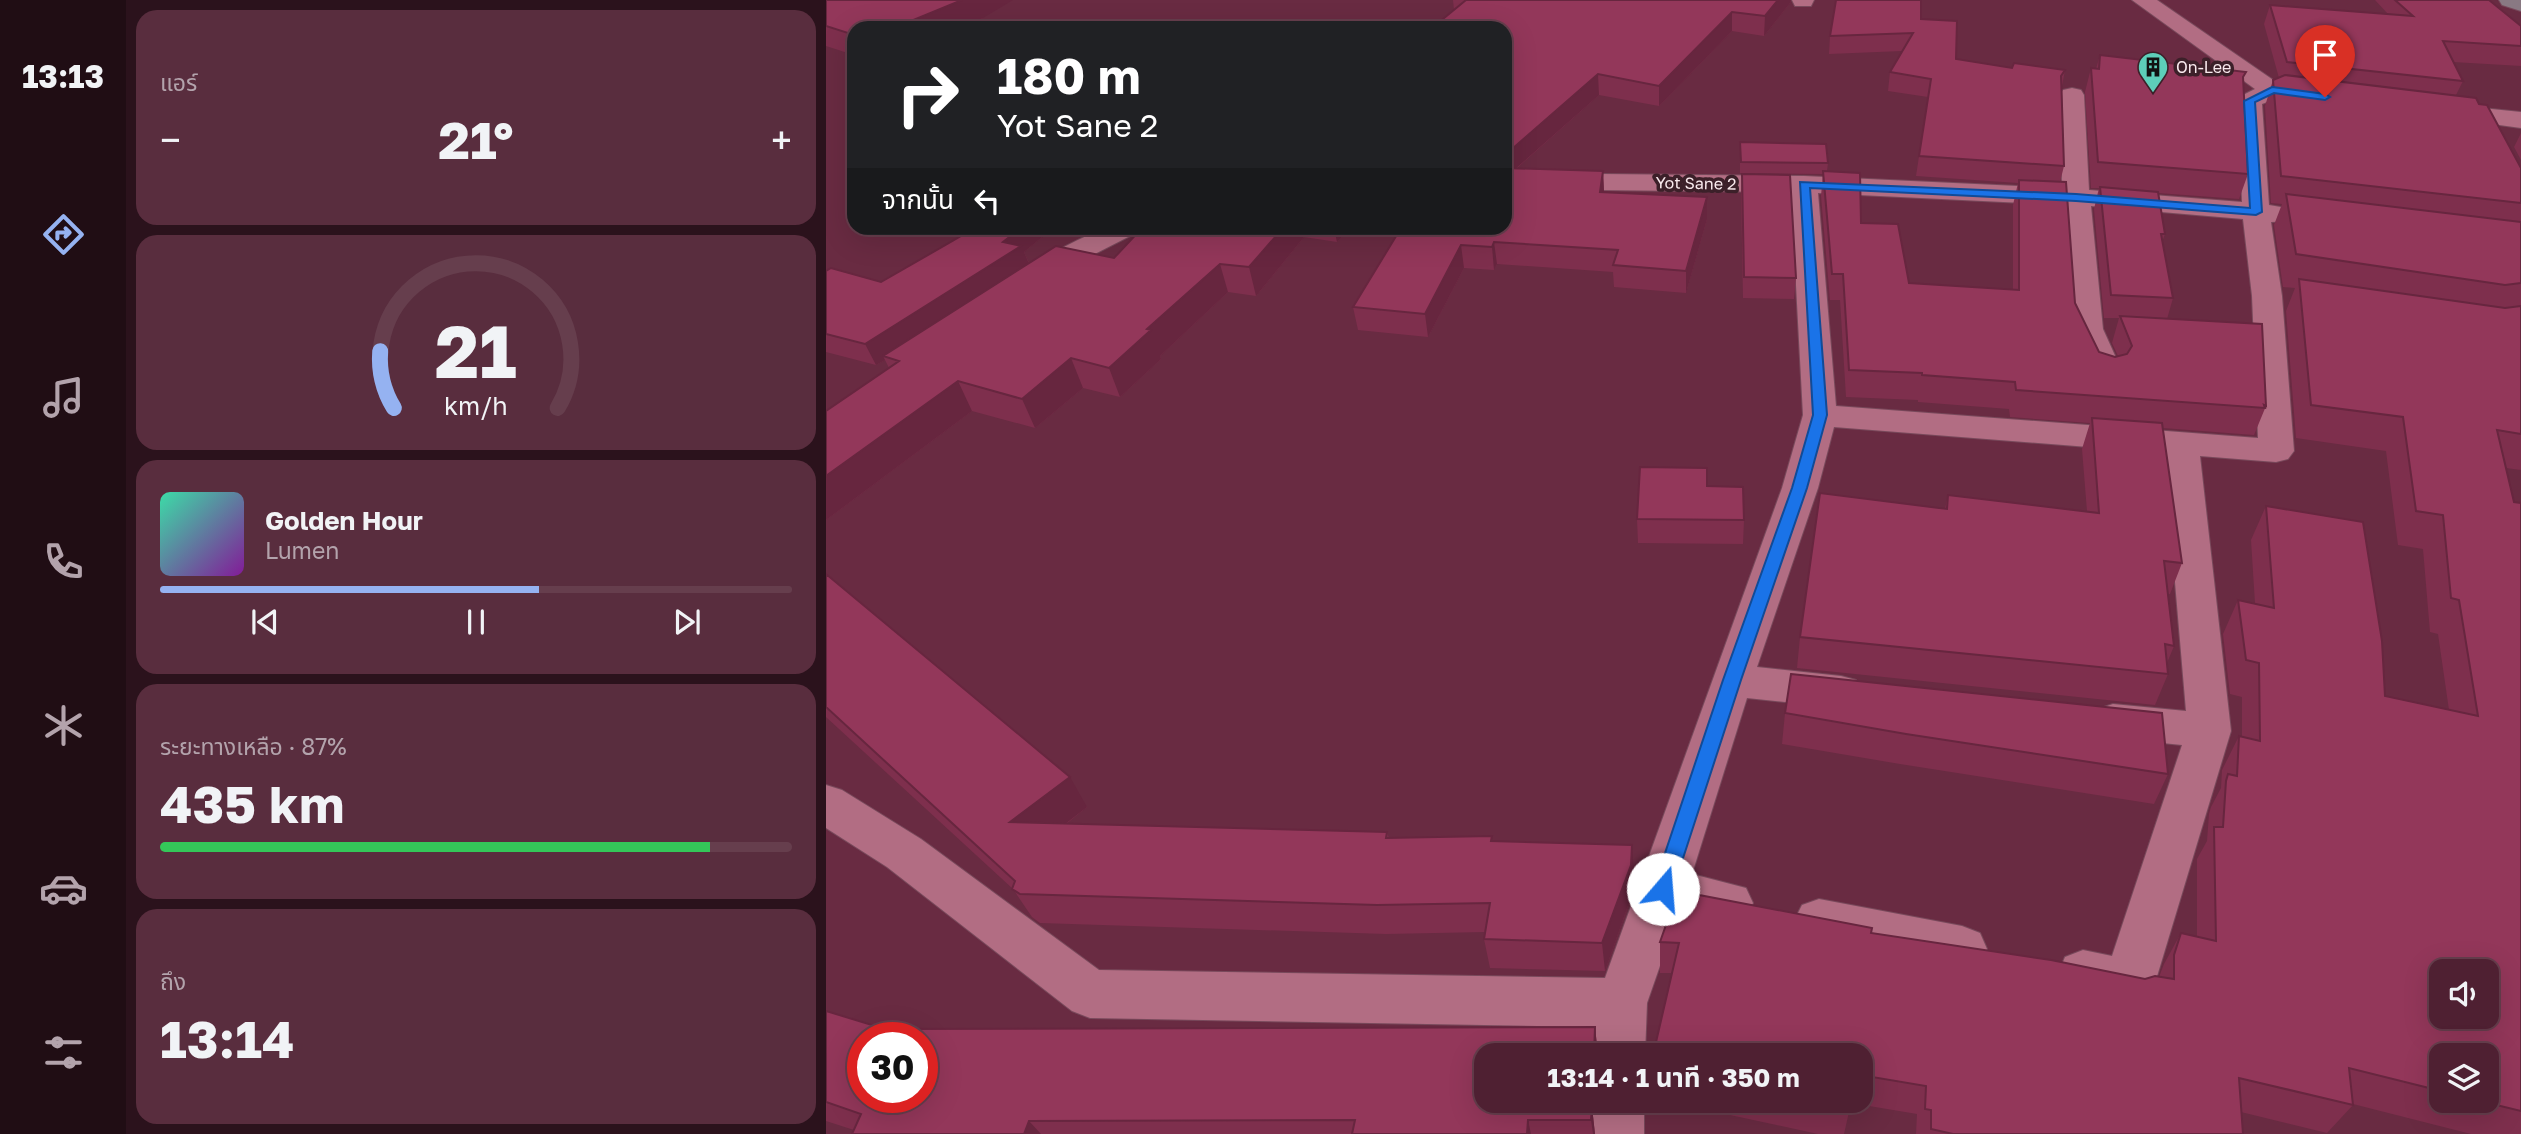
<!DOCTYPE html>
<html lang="th">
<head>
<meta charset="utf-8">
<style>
  body { margin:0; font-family:"Golos Text","Noto Sans Thai",sans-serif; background:#592d3e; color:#f1f3f6; height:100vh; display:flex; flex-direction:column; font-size:26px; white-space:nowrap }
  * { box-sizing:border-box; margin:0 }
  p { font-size:23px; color:#b3a3ac }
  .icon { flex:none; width:38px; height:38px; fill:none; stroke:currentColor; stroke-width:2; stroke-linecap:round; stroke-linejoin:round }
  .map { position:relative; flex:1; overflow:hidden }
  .details { display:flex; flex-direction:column; gap:10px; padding:10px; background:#2b121c; width:700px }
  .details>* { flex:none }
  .hud { position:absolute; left:21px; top:21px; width:665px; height:214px; border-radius:21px; box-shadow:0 7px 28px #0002,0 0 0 2px #663e4d; background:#202124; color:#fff; overflow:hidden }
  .fabs { position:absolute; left:1603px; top:959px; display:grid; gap:14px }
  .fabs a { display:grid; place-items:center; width:70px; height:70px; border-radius:14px; background:#4f2032; box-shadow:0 7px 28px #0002,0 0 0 2px #663e4d; font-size:35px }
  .speed { position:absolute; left:21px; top:1022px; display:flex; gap:14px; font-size:35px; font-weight:700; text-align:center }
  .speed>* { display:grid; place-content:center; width:91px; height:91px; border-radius:50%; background:#4f2032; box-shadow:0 7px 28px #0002,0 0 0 2px #663e4d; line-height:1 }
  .speed .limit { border:10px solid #d22; background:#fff; color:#111 }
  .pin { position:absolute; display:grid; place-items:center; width:60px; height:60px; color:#fff; margin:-72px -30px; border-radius:50% 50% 50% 0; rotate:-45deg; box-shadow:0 0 7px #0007 }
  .pin .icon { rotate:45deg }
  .me { position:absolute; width:77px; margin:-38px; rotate:18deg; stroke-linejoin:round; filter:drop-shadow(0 0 5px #0008) }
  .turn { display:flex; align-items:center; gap:24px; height:147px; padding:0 35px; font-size:32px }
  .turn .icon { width:91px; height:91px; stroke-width:2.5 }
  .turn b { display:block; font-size:49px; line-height:60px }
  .then { display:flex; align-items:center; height:66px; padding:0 35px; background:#0003; gap:14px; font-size:26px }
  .big { font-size:52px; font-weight:700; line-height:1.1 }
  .details .tile { flex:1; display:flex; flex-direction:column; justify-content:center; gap:10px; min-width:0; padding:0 24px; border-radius:21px; background:#592d3e }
  .details .dial { align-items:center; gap:0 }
  .dial svg { height:182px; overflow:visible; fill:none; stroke:#663e4d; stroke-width:7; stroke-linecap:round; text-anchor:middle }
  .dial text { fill:#f1f3f6; stroke:none }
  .song { display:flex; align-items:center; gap:21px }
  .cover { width:84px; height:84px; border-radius:10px; background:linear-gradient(135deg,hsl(160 70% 55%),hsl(290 70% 35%)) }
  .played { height:7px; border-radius:4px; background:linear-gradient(90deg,#95b2f1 60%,#663e4d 60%) }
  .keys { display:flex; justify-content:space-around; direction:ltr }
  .heat { display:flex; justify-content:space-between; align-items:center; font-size:38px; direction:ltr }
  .charge { height:10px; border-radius:5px; background:linear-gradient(90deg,#34c759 87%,#663e4d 0) }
  .trip { position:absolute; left:648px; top:1043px; width:399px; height:70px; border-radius:21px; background:#4f2032; box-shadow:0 7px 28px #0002,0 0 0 2px #663e4d; font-weight:700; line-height:70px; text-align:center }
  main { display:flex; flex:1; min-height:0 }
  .tabs { display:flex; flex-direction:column; width:126px; justify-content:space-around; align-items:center; background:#200d14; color:#b3a3ac }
  .tabs .icon { width:49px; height:49px }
  .tabs .current { color:#95b2f1 }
  .tabs b { font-size:32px; color:#f1f3f6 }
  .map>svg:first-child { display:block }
</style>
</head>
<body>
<main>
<nav class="tabs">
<b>13:13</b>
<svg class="icon current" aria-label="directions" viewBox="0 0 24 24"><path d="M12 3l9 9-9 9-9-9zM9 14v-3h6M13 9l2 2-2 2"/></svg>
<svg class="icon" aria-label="music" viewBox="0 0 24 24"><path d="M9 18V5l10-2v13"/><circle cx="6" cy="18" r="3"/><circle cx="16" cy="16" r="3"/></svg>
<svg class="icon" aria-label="phone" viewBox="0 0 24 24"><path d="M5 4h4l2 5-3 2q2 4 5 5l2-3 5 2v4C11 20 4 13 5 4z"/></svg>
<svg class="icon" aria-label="climate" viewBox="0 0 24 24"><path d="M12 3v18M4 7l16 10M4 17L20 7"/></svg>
<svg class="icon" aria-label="car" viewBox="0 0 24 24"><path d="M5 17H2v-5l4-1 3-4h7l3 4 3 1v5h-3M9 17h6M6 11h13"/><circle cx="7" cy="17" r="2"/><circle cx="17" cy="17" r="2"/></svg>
<svg class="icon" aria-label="filters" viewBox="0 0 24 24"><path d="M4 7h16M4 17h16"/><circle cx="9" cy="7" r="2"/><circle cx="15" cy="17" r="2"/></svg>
</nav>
<section class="details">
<div class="tile"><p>แอร์</p>
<div class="heat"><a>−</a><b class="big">21°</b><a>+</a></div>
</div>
<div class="tile dial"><svg viewBox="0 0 100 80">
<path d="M14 69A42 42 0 1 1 86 69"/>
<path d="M14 69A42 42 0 0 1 8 44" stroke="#95b2f1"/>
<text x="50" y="56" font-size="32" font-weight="700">21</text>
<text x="50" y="72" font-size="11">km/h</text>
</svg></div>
<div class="tile">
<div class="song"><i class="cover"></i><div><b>Golden Hour</b><p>Lumen</p></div></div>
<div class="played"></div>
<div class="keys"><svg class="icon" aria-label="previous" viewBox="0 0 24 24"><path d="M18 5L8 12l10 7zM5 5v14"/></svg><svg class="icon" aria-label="pause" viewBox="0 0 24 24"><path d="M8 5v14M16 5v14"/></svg><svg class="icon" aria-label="next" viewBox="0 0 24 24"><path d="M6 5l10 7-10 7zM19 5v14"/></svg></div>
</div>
<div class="tile"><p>ระยะทางเหลือ · 87%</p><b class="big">435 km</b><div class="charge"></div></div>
<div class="tile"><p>ถึง</p><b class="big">13:14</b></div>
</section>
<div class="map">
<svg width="1695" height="1134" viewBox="0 0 1695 1134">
  <rect width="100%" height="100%" fill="#692b42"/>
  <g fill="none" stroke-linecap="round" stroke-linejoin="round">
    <g stroke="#78495b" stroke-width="2">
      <path id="minor" d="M966 0H988L985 6H969Z
        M1306 0H1331L1453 84 1504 91 1507 96 1504 101C1480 107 1459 93 1436 104L1443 205 1467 209 1471 215 1467 221 1445 222 1456 296 1468 451 1462 459 1450 462 1374 456 1405 731 1329 983 1321 1000 1303 1007 1257 998 1239 991 1232 974 1239 957 1257 950 1286 956 1356 745 1287 738 1272 733 1265 721 1272 709 1287 704 1360 711 1338 453 1008 427 992 488 931 667 1015 676 1030 680 1036 692 1030 704 1015 708 921 698 866 874 920 888 927 903 920 918 903 925 852 914 821 1003 819 1055H767L768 1027 264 1018 246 1011 61 867 0 828V785L16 790 95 839 273 970 779 978 956 488 977 415 965 192 679 189V173L978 176 1236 188 1234 95 1237 90 1246 88 1255 90 1258 95 1263 190 1416 202 1412 101 1415 96 1429 89ZM992 193 1237 205C1241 262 1235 329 1268 378L1280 381 1292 378 1296 371 1277 329 1265 206 1417 219 1426 296 1432 438 1010 406Z
        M1617 104 1695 112V128L1608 116 1605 111 1608 106Z
        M277 228H312L308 234 257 260 221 285 210 288 199 285 195 279C210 257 253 240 277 228Z
        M993 899 1136 926 1154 933 1161 949 1154 965 1136 972 993 943 976 937 968 921 976 905Z
        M764 1101H818V1134H762Z"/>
    </g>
    <g stroke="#78495b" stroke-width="2">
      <path id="secondary" d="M1673 0H1695V11L1676 5Z"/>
    </g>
    <use href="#minor" fill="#b26d83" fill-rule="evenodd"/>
    <use href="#secondary" fill="#897983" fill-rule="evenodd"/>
  </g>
  <path fill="#7e2f4d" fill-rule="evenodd" d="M0 0 157 18 132 28H28V55L0 46Z
    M627 0H965L964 3 938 36 906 31 833 106 773 95 690 169 777 171 778 192 881 219 860 293 788 287 787 272 671 264 668 270 638 268 602 337 532 330 527 307 575 228H679V28L628 10Z
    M1549 0H1663L1695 26V66L1627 62 1637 81 1630 95 1653 104 1695 168V470L1680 468 1688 502 1695 503V1134H1645L1527 1104V1105L1501 1133 1415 1112 1417 1134H1090L1091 1114 1025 1103 1018 1134H992L839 1101H1034V1055L846 973H834V942L1045 933 1319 979 1333 977 1338 964 1355 933 1371 936V859L1381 841 1383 814 1385 807 1395 788 1396 770 1413 736 1416 737V697L1404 694 1397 634 1412 600 1429 603 1425 540 1440 506 1559 696 1623 710 1612 634 1604 632 1597 549 1572 545 1560 451 1470 438 1460 311 1469 288 1457 287 1448 225 1456 204 1445 203 1439 106 1447 80 1453 78 1438 24 1444 5 1562 14ZM1615 1055 1661 1101H1615Z
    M1095 19 1130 59 1186 68 1239 70 1236 86 1238 166 1234 182 1249 303 1273 352 1289 357 1292 356 1286 343 1293 318H1278L1268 209 1273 188H1265L1259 92 1265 68 1270 69 1274 55 1417 80 1422 174 1413 199 1332 193 1339 234 1336 242 1347 298 1341 319 1440 406 1428 435 1337 428 1356 563 1344 594H1342L1348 646 1341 663 1342 674 1329 705 971 668 974 637 1119 509 1122 495 1261 511 1256 449 1264 423 1184 417 1183 409 1092 402V400L1020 397 1014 300H1004L995 196 997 174 914 173V142L1002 163 1001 171 1035 223 1083 283 1187 290V205L1192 183 1090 176 1102 97 1062 91 1064 72 1076 51 1003 54 1004 36Z
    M1695 133V160L1688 147Z
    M916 174 970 278 968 299 917 298 915 194Z
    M137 228H227L198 252 203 263 288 258 316 228H524L511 242 478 237 430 296 402 292 334 356 335 359 294 397 257 388 209 428 146 411 0 520V411L63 368 59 360 50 365 0 352V271L55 282 147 229Z
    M881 486 918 520 917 544 812 543 811 519Z
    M0 574 261 807 240 824 561 832 563 838 666 836V841L808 874 806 894 779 971 664 968 658 939 659 932 560 934 214 923 206 917 187 889 0 717Z
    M959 713 1342 774 1328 804 1074 764 956 744Z
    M0 1011 59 1029 769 1027 772 1055H660L762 1101 761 1106 766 1107 769 1134H26L28 1130 0 1121Z"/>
  <path fill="#67263f" d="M136 0H187L157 18 132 28H68Z
    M952 0H965L964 3 938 36 939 16Z
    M906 12V31L833 106V86Z
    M772 74 773 95 688 170 686 149Z
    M777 171 778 193 774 192Z
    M881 197V219L860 293V271Z
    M195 228H227L198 252 204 266 57 356 59 360 50 365 39 344 177 242Z
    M457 228H476L478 237 430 296 423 267Z
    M508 228H524L511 242Z
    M668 242 671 264 668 270 666 247Z
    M635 245 638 268 602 337 599 314Z
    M394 264 402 292 334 356 335 359 294 397 283 368 321 329Z
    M245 358 257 388 209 428 196 399Z
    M132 381 146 411 0 520V476Z
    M244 777 261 807 203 852 184 822Z
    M806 845 808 874 806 894 779 971 776 943Z
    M769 1027 772 1055H768Z
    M756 1101H761L760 1120H758Z
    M766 1107 769 1134H767L765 1120Z
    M702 1120 705 1134H701Z
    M203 1121 215 1134H198Z"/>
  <path fill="#93375a" stroke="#67263f" stroke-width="2" fill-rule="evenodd" d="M0 0H136L68 28H28V35L0 26Z
    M640 0H952L939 16 906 12 833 86 772 74 686 149 679 150V28H606Z
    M1010 0H1095V19L1131 21 1130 59 1186 68 1188 63 1239 70 1235 76 1238 166 1093 156 1105 79 1064 72 1087 33 1004 36Z
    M1569 0H1663L1695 26V46L1617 41 1637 81 1461 62 1444 5 1587 16Z
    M1274 55 1420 72 1417 77 1422 174 1272 162 1265 68 1273 69Z
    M1459 75 1650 98 1653 104 1661 105 1695 168V203L1455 176 1447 80Z
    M914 142 1000 144 1002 163 915 162Z
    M679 168 777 171 774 192 881 197 860 271 787 265 792 250 668 242 666 247 635 245 599 314 527 307 575 228H679Z
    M997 171 1034 173 1035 223 1072 224 1083 283 1193 290V180L1240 182 1249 303 1273 352 1289 357 1301 354 1306 346 1294 316 1436 324 1440 406 1438 405 1439 408 1190 390 1189 382 1096 375V373L1023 370 1017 274H1006Z
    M916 174 964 175 970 278 918 277Z
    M1274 187 1332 192 1339 234H1335L1347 298 1285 295Z
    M1460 194 1695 222V283L1679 285 1470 254Z
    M149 228H195L177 242 195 246 39 344 0 334V271L5 268 55 282Z
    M316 228H457L423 267 394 264 321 329 325 330 283 368 245 358 196 399 132 381 0 476V411L73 361 57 356 230 246 288 258Z
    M1473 279 1679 308 1695 306V434L1671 430 1688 502 1695 503V1111L1654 1101H1661V1055H1615V1091L1523 1068 1527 1105 1413 1078 1417 1134H1127L1105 1129V1110L1099 1109 1100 1086 1034 1075V1055H827L853 943 834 942 852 891 1046 928 1045 933 1225 960 1319 979 1329 976 1348 979V955L1355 933 1390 941 1388 827H1397L1400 781 1402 774 1411 776 1413 736 1434 741 1433 663 1420 660 1412 600 1448 608 1440 506 1537 522 1556 641 1559 696 1652 716 1633 600 1625 598 1617 515 1590 511 1577 417 1485 405ZM1615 971H1661V1017H1615Z
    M1266 418 1336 423 1356 563 1338 561 1348 646 1339 644 1342 674 974 637 994 493 1121 509 1122 495 1273 513Z
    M814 467 881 468V486L917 487 918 520 811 519Z
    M0 574 244 777 184 822 561 832 560 838 666 836 665 841 806 845 805 865 776 943 658 939 664 903 551 905 194 894 186 889 189 881 0 707Z
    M965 674 1336 713 1342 774 1080 734 959 713Z
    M0 1011 59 1029 769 1027 768 1055H660V1101H756V1104L766 1107 765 1120H702L701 1134H526L529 1120 203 1121 198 1134H26L35 1114 0 1102ZM37 1038H96V1097H37Z
    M971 1101H1025L1024 1112Z"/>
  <path fill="#1a73e8" stroke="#114b97" stroke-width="2" d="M1446 87 1499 94 1504 97 1499 100 1448 93 1429 102 1436 212 1430 215 1250 201 984 188 1001 415 981 488 915 680 847 889 844 896 837 898 830 896 827 889 897 680 966 488 987 415 974 182 1250 194 1424 208 1418 101Z"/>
  <defs>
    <g id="building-pin" transform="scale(1.575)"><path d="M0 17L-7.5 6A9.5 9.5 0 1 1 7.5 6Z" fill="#5dceb9" stroke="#3c2029"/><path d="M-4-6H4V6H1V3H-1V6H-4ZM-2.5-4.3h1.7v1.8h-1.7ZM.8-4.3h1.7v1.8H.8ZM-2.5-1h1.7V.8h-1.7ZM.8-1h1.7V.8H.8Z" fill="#111"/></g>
  </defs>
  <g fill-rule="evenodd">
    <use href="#building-pin" x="1327" y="67"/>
  </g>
  <g text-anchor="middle" stroke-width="7" stroke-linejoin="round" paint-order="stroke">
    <g font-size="16" fill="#faeaee" stroke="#3c2029" text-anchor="start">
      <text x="1350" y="73">On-Lee</text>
    </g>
    <g font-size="16" fill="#faeaee" stroke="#3c2029">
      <text transform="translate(870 183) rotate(1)" y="6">Yot Sane 2</text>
    </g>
  </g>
</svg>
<div class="fabs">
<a><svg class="icon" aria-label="sound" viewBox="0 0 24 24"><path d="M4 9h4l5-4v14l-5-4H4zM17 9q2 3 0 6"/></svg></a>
<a><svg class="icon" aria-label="layers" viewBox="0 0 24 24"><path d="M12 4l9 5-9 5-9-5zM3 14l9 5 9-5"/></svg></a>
</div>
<div class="speed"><div class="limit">30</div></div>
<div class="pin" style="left:1499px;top:97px;background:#d93025"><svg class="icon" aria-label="arrive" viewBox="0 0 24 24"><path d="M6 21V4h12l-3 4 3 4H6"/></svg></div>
<svg class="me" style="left:837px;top:889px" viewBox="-20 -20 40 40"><circle r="19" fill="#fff"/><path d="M0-13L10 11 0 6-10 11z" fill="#1a73e8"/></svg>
<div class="trip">13:14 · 1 นาที · 350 m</div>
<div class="hud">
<div class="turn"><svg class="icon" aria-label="right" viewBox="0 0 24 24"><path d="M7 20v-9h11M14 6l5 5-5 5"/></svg><div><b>180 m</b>Yot Sane 2</div></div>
<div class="then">จากนั้น<svg class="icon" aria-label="left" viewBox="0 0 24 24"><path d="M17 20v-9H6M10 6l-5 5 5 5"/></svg></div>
</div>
</div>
</main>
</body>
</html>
